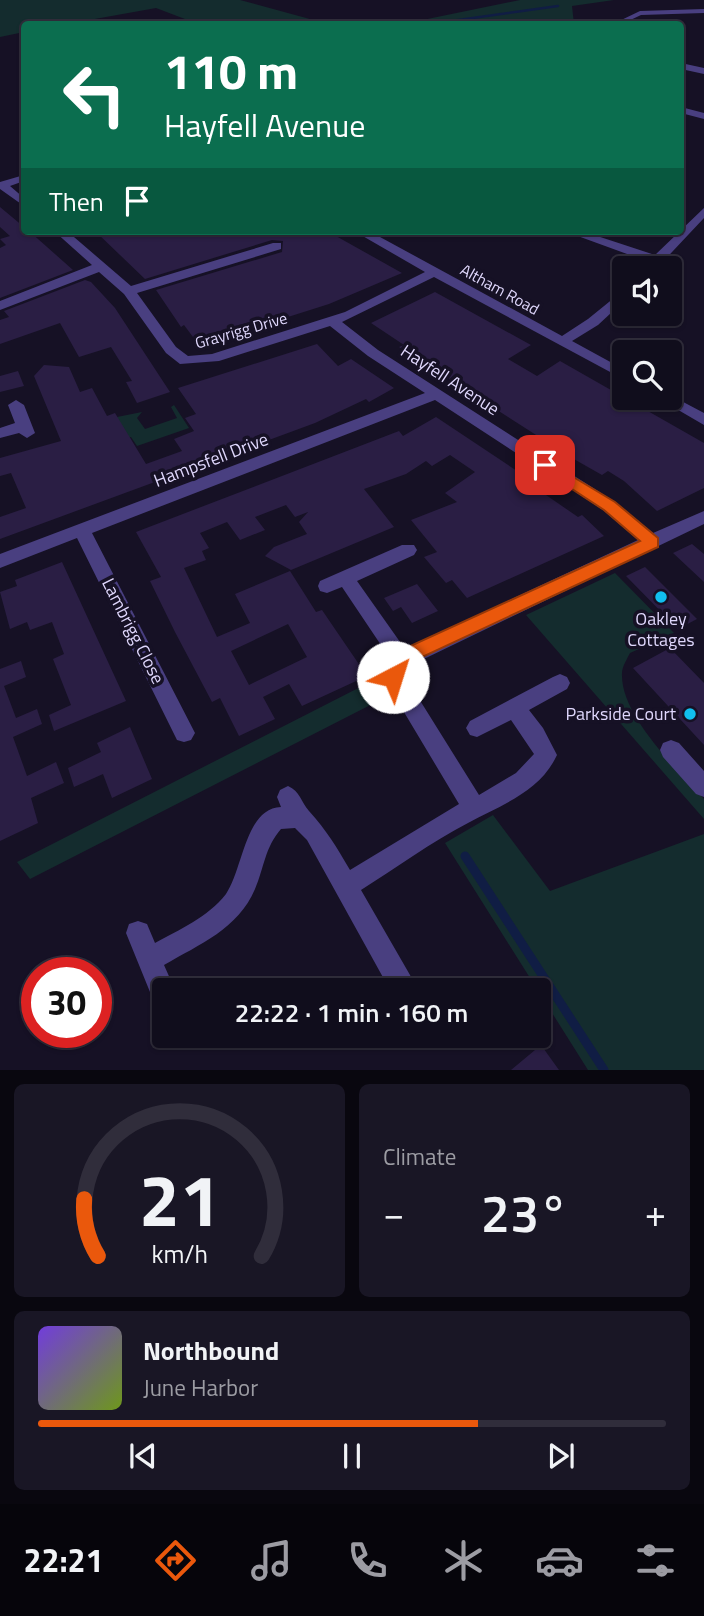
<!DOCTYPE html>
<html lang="en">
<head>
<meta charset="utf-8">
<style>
  body { margin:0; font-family:"Titillium Web",sans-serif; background:#191625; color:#f1f3f6; height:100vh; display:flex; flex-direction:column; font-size:26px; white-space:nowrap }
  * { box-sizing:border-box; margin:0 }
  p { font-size:23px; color:#9c9ca3 }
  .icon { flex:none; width:38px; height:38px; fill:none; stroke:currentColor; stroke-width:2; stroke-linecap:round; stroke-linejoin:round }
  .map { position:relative; height:1070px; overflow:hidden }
  .panel { display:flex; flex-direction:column; gap:14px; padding:14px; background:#09070f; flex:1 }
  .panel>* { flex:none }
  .banner { position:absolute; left:21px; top:21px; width:663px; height:214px; border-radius:7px; box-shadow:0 2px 5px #0004,0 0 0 2px #302d3b; background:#0b6e4f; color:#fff; overflow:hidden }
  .controls { position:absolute; left:612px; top:256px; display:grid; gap:14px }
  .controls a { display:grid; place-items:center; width:70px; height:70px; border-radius:7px; background:#100d1c; box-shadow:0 2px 5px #0004,0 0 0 2px #302d3b; font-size:35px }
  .speed { position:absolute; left:21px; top:957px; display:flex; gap:14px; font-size:35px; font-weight:700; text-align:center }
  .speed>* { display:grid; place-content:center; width:91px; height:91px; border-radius:50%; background:#100d1c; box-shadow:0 2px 5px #0004,0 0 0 2px #302d3b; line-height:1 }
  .speed .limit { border:10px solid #d22; background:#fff; color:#111 }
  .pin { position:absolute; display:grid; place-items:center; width:60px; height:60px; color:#fff; margin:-30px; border-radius:14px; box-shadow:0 4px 10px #0006 }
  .me { position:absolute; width:77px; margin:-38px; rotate:40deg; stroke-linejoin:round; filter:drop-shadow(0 0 5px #0008) }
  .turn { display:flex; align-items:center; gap:24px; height:147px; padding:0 28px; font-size:32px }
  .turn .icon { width:91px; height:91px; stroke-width:2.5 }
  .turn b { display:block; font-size:49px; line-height:60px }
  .then { display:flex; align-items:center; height:66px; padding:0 28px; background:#0003; gap:14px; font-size:26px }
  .big { font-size:52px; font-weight:600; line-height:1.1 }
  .panel .card { flex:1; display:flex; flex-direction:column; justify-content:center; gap:10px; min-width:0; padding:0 24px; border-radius:10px; background:#191625 }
  .panel .dial { align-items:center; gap:0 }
  .dial svg { height:182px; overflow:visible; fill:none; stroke:#302d3b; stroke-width:7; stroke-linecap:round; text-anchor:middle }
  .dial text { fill:#f1f3f6; stroke:none }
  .song { display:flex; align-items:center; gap:21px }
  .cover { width:84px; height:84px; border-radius:10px; background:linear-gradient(135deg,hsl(260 70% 55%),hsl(80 70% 35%)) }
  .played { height:7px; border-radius:4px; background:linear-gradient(90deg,#ea580c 70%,#302d3b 70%) }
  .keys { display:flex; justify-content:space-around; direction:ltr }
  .heat { display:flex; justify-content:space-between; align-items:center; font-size:38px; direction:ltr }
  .panel .tiles { flex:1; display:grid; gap:14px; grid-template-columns:1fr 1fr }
  .card:last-child { grid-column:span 2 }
  .trip { position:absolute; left:152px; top:978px; width:399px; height:70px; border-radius:7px; background:#100d1c; box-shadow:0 2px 5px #0004,0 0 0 2px #302d3b; font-weight:600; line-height:70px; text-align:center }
  .menu { display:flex; height:112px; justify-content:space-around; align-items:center; background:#06050b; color:#9c9ca3 }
  .menu .icon { width:49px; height:49px }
  .menu .selected { color:#ea580c }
  .menu b { font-size:32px; color:#f1f3f6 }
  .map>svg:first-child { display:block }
</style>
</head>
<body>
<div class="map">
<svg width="704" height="1070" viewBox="0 0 704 1070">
  <rect width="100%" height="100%" fill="#161125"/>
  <path fill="#142c2e" d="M0 0H240L328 24H198L156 8 67 24H24V32L0 37Z
    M520 0H614L572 6 574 24H403Z
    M174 405 189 428 137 446 131 437 120 442 117 417 142 412 137 418 145 429 177 418 171 407Z
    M615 573 674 633 630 653C627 659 622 667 622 673 620 716 678 769 704 799V819L526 615Z
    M376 679 388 696 30 879 17 862Z
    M493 815 550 891 704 834V1070H588L445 843Z"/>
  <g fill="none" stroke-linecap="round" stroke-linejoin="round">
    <path stroke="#101d44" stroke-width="2.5" d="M430 24 558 6"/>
    <path stroke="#101d44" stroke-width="9" d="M465 856 604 1070"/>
  </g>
  <path fill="#2a1e44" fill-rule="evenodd" d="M0 207 24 227V231H29L73 270 0 298V248L6 245 0 239 10 236 0 227Z
    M95 231H327L402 273 329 304 199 345 184 325 181 327 156 290 282 252 283 241 272 240 145 279Z
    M85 280 91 282 115 308 170 392 137 403 126 382 132 381 111 347 79 357 60 323 0 344V320L9 317 4 311Z
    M435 292 531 345 508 359 537 376 560 361 704 443V488L657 511 624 481 608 471 602 475 572 458 399 347 404 345 371 323Z
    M317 344 338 366 351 359 394 388 369 402 366 399 315 423 0 539V517L26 508 11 473 0 476V458L61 441 34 376 44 365 69 367 80 392 92 388 107 416 115 413 146 464 182 451 174 439 194 431 185 418 196 414 178 388Z
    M18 371 24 386 0 392V376Z
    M436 417 550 493 546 495 578 517 582 515 604 536 467 598 452 580 446 583 424 557 437 552 411 520 457 502 445 493 475 472 450 455 432 466 426 461 406 474 364 489 394 527 291 570 265 556 274 547 307 534 299 522 308 512 295 517 286 505 255 517 265 530 240 540 227 522 200 533 209 548 202 551 206 560 184 568 217 637 250 623 235 594 290 571 316 612 322 610 367 676 302 706 289 684 263 697 275 719 239 736 220 698 212 702 175 632 150 581 161 577 136 532 399 431 403 436ZM288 624 307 657 249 685 231 651Z
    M692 544 704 554V582L673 553Z
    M62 562 126 701 54 731 49 715 71 705 53 659 64 654 52 622 30 630 27 622 10 629 0 592 17 586 15 580Z
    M645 567 697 619 678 629 626 576Z
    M417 584 438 611 412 623 401 607 393 611 384 598Z
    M670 648 704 683V745L633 668Z
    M21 661 26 677 4 686 16 718 37 709 42 724 13 737 27 776 56 762 64 783 31 798 38 823 0 841V669Z
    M130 727 152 779 112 798 103 774 74 787 68 768 101 752 97 743Z
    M541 1045 559 1070H511Z"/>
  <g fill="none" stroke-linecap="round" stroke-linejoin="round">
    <path fill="#493f80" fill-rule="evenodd" d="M704 9V13L641 15 622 24H613L640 11Z
      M681 63 704 68V74L681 69Z
      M681 107 704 113V119L681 113Z
      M24 175V181L10 186 24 198V206L0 189V182Z
      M704 208V218L657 268H644L649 262 564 231H582L655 255Z
      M54 231H67L131 286 273 243H281V249L137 293 176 347 188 356 212 354 345 312 425 272 354 231H369L562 336 588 319 625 289V300L598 325 572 341 625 370V380L434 277 342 322 378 350 615 502 653 533 704 511V524L401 670 479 795 516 773 534 754 511 720 477 737 470 735 466 728 470 721 553 677 560 674 567 677 570 683 567 689 529 710 543 728 557 755C540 792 501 805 468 823 431 842 396 868 361 890L410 975 414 984 411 990H390L307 840 295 828 281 829C265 847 264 868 255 889 238 929 200 944 164 965L172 983 169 990 159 996 150 992 126 933 129 924 138 921 147 924 155 943C179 930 208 917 226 894 243 870 245 808 281 807L277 797 280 790 288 786C300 791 301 802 309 811 327 831 336 846 350 870L459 804 383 677 381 668 389 657 342 587 327 593 320 591 318 586 320 581 402 545H414L417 550 414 555 357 581 405 649 638 540 603 510 435 400 92 533 195 733 191 740 184 742 177 740 77 538 0 568V554L425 393 368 356 330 326 219 361 180 364 166 353 124 294 99 272 0 310V301L92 265Z
      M670 395 704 413V425L656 397H670Z
      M16 400 24 405 35 433 27 438 19 433 0 438V428L15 423 8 405Z
      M671 740 679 743 704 771V797L696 794 663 757 660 750 663 743Z"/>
  </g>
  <path fill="#ea580c" stroke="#983908" stroke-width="2" d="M545 460 615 502 658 538V547L407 664 400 671 399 682H386L382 668 395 653 640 541 604 510 540 468 538 465Z"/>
  <g fill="#11bfef" stroke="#161125" stroke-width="2.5">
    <circle cx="661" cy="597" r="7"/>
    <circle cx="690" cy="714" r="7"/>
  </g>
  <g text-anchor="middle" stroke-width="7" stroke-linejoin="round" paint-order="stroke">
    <g font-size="16" fill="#dfd7fc" stroke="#161125">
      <text transform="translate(500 289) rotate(29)" y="6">Altham Road</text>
      <text transform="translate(241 330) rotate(-16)" y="6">Grayrigg Drive</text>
    </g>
    <g font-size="18" fill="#dfd7fc" stroke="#161125">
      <text transform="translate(450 380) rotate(33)" y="6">Hayfell Avenue</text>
      <text transform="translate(211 460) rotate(-21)" y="6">Hampsfell Drive</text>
      <text transform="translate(133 631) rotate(63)" y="6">Lambrigg Close</text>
    </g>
    <g font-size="18" fill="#dfd7fc" stroke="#161125">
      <text x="661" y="625">Oakley<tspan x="661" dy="21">Cottages</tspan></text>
      <text x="676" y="720" text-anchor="end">Parkside Court</text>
    </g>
  </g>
</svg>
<div class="controls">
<a><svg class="icon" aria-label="sound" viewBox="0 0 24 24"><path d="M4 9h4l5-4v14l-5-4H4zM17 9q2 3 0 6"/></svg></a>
<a><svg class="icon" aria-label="search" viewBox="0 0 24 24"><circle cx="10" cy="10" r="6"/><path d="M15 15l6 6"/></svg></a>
</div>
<div class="speed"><div class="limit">30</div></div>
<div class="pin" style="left:545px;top:465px;background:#d93025"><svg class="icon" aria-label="arrive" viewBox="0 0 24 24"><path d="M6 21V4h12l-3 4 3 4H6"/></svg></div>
<svg class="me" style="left:393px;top:677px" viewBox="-20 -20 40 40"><circle r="19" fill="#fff"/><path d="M0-13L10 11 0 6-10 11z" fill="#ea580c"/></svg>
<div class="trip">22:22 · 1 min · 160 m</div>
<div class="banner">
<div class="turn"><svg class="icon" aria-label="left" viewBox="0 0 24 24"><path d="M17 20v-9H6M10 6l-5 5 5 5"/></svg><div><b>110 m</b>Hayfell Avenue</div></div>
<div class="then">Then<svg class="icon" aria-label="arrive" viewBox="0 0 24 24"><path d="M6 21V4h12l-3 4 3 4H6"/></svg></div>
</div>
</div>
<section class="panel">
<div class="tiles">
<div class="card dial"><svg viewBox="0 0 100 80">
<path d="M14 69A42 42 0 1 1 86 69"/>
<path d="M14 69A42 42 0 0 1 8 44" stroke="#ea580c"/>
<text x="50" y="56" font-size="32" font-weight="700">21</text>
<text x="50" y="72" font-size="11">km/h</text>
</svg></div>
<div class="card"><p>Climate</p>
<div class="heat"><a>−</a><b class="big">23°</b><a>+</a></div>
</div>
<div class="card">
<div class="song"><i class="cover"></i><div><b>Northbound</b><p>June Harbor</p></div></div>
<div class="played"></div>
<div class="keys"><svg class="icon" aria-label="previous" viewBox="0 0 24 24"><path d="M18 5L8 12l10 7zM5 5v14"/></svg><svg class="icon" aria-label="pause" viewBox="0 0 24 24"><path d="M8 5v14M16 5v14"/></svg><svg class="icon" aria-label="next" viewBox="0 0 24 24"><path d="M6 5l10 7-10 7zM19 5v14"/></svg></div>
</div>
</div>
</section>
<nav class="menu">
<b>22:21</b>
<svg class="icon selected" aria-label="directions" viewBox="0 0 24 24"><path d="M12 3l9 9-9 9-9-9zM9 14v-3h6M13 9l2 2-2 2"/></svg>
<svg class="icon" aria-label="music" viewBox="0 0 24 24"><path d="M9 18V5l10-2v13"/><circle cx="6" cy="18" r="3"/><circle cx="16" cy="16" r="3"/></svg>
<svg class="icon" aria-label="phone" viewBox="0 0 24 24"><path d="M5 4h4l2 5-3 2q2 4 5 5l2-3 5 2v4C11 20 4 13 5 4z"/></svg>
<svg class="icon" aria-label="climate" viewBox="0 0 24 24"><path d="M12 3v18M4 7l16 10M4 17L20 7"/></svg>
<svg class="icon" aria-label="car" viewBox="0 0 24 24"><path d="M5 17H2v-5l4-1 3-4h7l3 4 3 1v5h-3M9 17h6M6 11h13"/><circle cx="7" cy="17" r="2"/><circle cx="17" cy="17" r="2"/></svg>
<svg class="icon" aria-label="filters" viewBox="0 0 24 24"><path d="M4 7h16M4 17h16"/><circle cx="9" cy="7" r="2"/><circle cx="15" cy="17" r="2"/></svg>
</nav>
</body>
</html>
